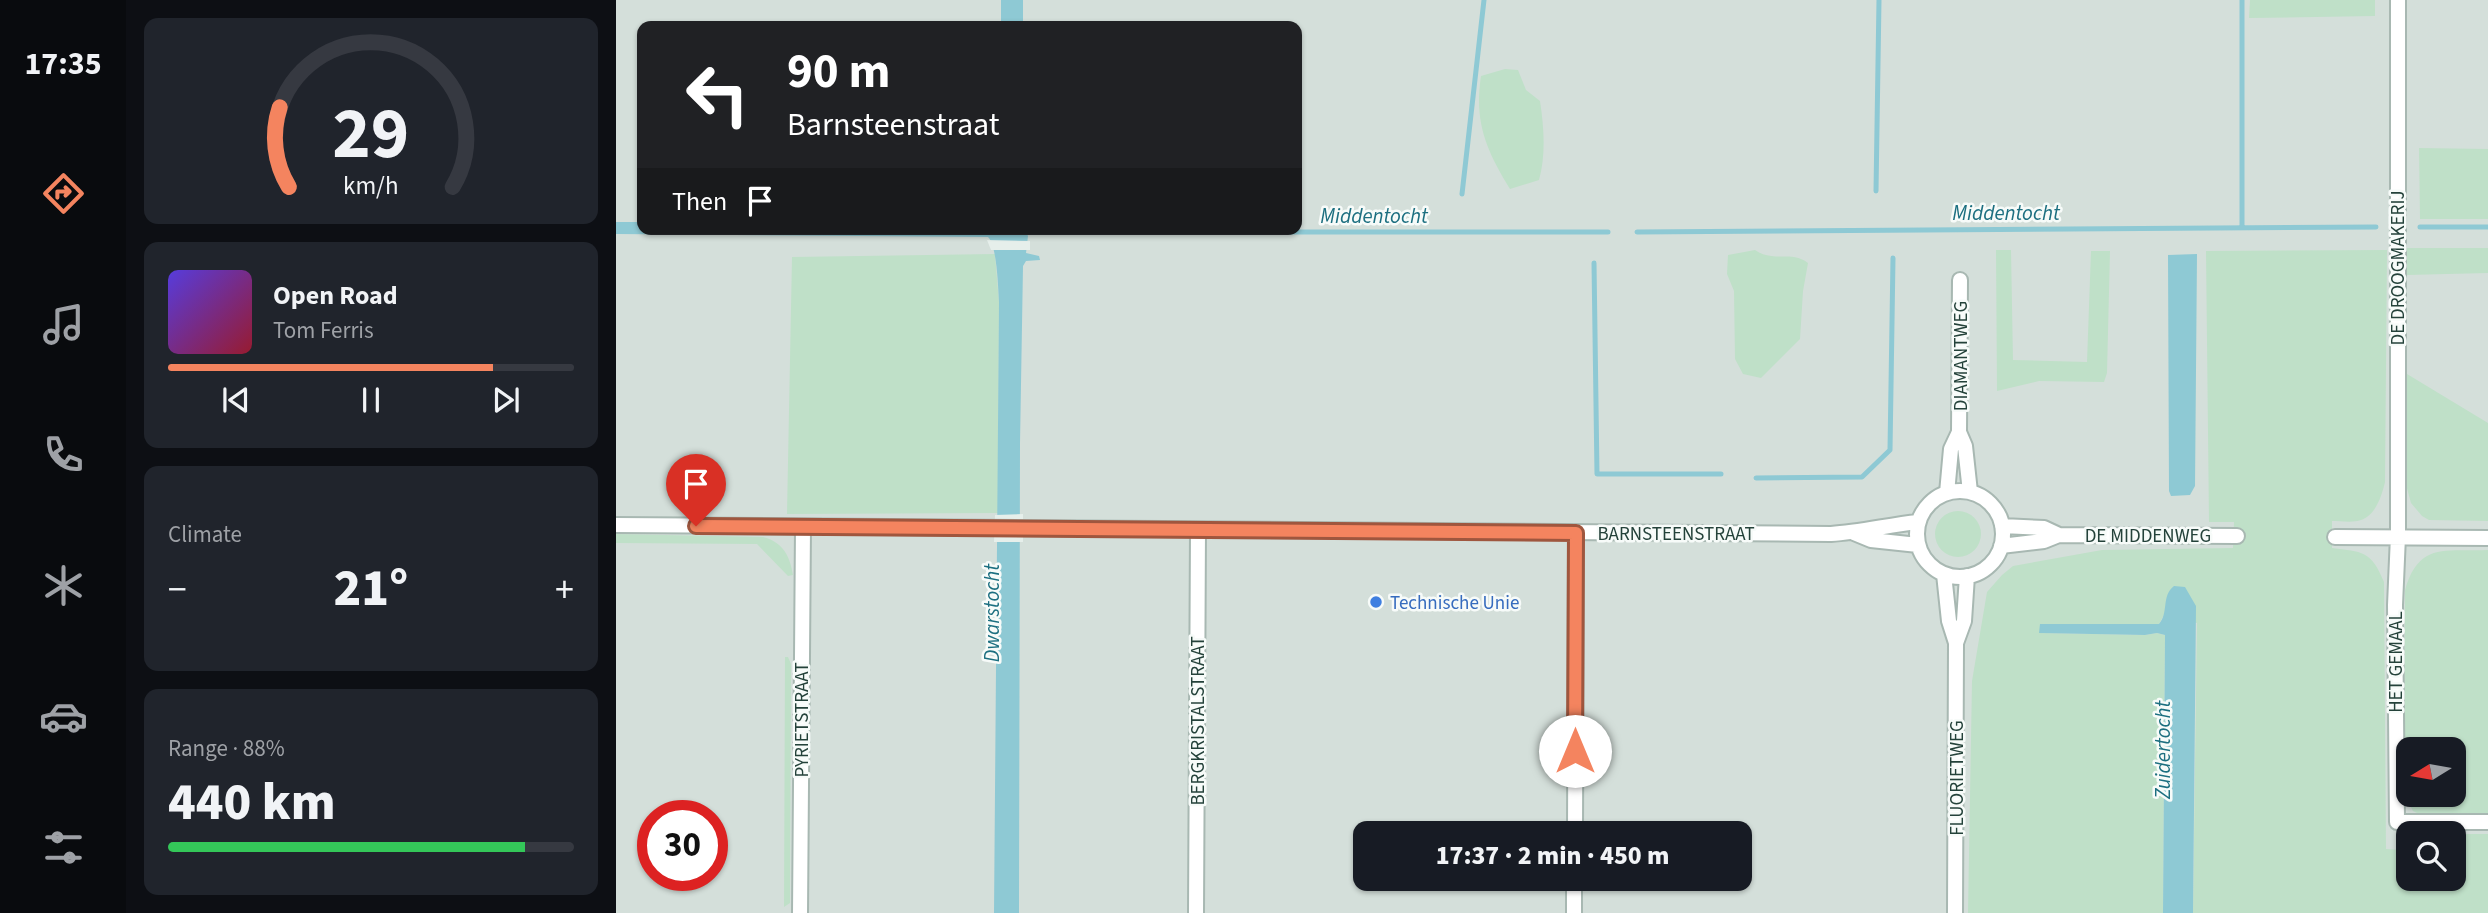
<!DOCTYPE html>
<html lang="en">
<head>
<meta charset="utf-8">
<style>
  body { margin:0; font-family:"Source Sans 3",sans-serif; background:#20242c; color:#f1f3f6; height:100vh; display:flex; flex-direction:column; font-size:26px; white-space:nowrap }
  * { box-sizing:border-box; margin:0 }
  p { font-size:23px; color:#9ea1a6 }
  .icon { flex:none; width:38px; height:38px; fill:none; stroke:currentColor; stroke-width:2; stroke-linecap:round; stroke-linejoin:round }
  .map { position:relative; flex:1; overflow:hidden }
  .sheet { display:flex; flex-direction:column; gap:18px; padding:18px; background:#0d0f14; width:490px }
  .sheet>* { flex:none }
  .banner { position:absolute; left:21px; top:21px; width:665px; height:214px; border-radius:14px; box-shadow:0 2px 5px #0004; background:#202124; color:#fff; overflow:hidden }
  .needle { width:46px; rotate:259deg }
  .controls { position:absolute; left:1780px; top:737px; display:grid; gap:14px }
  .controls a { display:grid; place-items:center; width:70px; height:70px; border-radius:14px; background:#171b24; box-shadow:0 2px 5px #0004; font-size:35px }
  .speed { position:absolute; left:21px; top:800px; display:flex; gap:14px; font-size:35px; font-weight:700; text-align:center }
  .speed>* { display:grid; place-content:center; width:91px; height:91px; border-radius:50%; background:#171b24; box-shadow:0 2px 5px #0004; line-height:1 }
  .speed .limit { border:10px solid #d22; background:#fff; color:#111 }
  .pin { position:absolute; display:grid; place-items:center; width:60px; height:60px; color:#fff; margin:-72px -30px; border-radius:50% 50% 50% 0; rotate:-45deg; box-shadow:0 0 7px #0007 }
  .pin .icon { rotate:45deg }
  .me { position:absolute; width:77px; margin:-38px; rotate:0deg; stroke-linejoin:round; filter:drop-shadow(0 0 5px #0008) }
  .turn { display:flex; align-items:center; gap:24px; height:147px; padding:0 35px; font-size:32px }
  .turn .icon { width:91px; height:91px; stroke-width:2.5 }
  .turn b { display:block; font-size:49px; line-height:60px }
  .then { display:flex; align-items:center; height:66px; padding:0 35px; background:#0003; gap:14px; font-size:26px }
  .big { font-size:52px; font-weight:800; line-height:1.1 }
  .sheet .tile { flex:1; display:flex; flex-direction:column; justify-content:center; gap:10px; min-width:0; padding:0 24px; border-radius:14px; background:#20242c }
  .sheet .dial { align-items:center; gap:0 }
  .dial svg { height:182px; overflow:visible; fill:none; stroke:#363941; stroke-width:7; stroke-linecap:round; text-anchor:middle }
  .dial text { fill:#f1f3f6; stroke:none }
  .song { display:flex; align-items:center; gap:21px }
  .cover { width:84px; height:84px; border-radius:10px; background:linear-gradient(135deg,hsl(250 70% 55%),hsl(350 70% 35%)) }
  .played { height:7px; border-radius:4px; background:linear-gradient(90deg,#f4845f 80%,#363941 80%) }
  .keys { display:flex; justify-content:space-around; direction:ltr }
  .heat { display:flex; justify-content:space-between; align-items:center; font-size:38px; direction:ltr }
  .charge { height:10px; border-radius:5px; background:linear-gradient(90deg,#34c759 88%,#363941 0) }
  .trip { position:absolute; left:737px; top:821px; width:399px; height:70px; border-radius:14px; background:#171b24; box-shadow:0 2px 5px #0004; font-weight:800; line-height:70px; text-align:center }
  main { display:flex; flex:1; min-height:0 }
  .tabs { display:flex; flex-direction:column; width:126px; justify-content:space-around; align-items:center; background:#090b0e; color:#9ea1a6 }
  .tabs .icon { width:49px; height:49px }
  .tabs .on { color:#f4845f }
  .tabs b { font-size:32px; color:#f1f3f6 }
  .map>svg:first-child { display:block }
</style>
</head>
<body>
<main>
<nav class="tabs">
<b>17:35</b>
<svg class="icon on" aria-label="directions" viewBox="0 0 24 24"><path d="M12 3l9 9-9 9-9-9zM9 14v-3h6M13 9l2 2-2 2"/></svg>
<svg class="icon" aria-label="music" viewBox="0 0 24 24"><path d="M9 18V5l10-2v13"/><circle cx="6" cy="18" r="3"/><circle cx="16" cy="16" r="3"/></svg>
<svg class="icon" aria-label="phone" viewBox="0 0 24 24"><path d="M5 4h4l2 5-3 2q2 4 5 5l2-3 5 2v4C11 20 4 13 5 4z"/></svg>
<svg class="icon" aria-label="climate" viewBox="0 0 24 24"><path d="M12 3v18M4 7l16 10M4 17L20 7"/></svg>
<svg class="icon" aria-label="car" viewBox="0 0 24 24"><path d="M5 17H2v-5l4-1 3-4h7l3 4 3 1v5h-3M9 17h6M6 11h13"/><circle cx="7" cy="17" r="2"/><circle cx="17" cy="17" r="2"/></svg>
<svg class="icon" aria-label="filters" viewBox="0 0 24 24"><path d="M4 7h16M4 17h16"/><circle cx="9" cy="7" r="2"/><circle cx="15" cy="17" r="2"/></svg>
</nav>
<section class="sheet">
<div class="tile dial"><svg viewBox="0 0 100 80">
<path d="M14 69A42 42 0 1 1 86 69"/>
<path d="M14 69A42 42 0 0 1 10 34" stroke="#f4845f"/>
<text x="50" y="56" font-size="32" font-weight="700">29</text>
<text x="50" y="72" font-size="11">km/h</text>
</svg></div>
<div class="tile">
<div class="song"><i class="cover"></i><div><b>Open Road</b><p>Tom Ferris</p></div></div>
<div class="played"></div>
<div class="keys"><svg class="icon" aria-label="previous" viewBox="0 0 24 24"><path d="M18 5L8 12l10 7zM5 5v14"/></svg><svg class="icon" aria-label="pause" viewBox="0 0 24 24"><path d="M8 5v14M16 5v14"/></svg><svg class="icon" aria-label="next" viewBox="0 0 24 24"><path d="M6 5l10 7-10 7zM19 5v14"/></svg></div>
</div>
<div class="tile"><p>Climate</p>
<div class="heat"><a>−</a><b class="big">21°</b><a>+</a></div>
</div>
<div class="tile"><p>Range · 88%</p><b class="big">440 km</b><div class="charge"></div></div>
</section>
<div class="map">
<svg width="1872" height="913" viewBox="0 0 1872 913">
  <rect width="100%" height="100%" fill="#e6efeb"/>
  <path fill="#d4dfda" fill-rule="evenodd" d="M0 0H1872V913H0ZM26 26H681V229H26ZM1792 749H1838V794H1792ZM37 816H96V875H37ZM749 833H1124V878H749ZM1792 833H1838V878H1792Z"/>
  <path fill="#bfe0c8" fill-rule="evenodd" d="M1634 0H1759V16L1633 18Z
    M889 69 902 70 910 90 924 101C928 127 930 155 923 180L894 189C870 150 858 122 865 76Z
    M1803 148 1872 149V219H1804Z
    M1791 248H1872V273L1791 275Z
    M1139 250C1158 263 1175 250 1192 263L1187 291 1184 339 1145 378 1127 374 1119 359 1118 291 1111 274 1112 255Z
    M1380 250H1395L1397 360 1471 362 1475 251H1494L1491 373 1488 382 1423 381 1381 391Z
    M1771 250 1769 482C1766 495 1760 515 1745 520 1738 523 1724 521 1716 521V548C1746 552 1755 550 1768 582L1770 849 1785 850 1786 841 1792 835V878H1838V834H1872V913H1577L1581 623 1548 615 1543 624 1424 633 1529 635 1541 633 1549 635 1547 913H1352L1356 681 1371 592 1386 575 1397 566 1486 550 1617 548 1618 522H1593L1590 251Z
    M379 254 383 302 382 513 171 514 176 257Z
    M1791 374 1872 423V521L1813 520 1806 516 1795 503 1789 481Z
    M1319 534a23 23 0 1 1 46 0a23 23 0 1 1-46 0Z
    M0 534 147 537C167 542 174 556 177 575L172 576 141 544 0 543Z
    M1872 550V816L1805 815 1797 811 1788 794 1789 590C1803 541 1830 552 1872 550ZM1792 749H1838V794H1792Z
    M169 657H172L175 664 174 903 168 907Z"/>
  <path fill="#8ec9d4" d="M385 0H407V26H385Z
    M0 222H26V229H408L412 236 410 253 423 256 424 260 410 261 407 266 404 443 403 913H378L383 302C382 287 381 245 372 237L0 234Z
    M1581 254 1579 486 1574 495 1555 496 1553 491 1552 255Z
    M1558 586 1569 587 1580 606 1577 913H1547L1549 635 1541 633 1529 635 1423 633 1424 624H1543C1553 613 1545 596 1558 586Z"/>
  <path fill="#e6efeb" d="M371 240 414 241V250H375Z
    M407 514V542H378L379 515Z"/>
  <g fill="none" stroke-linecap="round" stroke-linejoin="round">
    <path stroke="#8ec9d4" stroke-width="5" d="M1260 191 1263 0
      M846 194 868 0
      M1626 227V0
      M1804 227H1872
      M404 232H453
      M481 232H992
      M1021 232 1760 227
      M978 263 981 474H1105
      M1140 478 1246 477 1274 450 1277 258"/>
    <g stroke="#a8b8b2" stroke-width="18">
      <path id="street" d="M1782 0V536L1779 605 1781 822H1872
        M1343 432 1349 446 1354 492
        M1301 534a43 43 0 1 1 86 0a43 43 0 1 1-86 0Z
        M1331 493 1335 449 1343 432 1344 280
        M0 525 1215 534C1245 532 1273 525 1302 522
        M1386 526 1428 528 1443 535
        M1238 533 1255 540 1302 545
        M1719 537 1872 538
        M1385 546 1428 541 1443 535 1621 536
        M1328 574 1333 621 1340 643
        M959 833 960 533
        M184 913 187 527
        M580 913 582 530
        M958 913V878
        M1339 913 1340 643 1348 621 1351 576"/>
    </g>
    <use href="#street" stroke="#fff" stroke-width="14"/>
  </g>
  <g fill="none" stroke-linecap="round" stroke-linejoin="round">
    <g stroke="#9f563e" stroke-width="18">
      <path id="route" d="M80 526 960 533 959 751"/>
    </g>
    <use href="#route" stroke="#f4845f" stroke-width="12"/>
  </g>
  <circle fill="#3f7fe0" stroke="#f7fbf9" stroke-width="2.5" cx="760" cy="602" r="7"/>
  <g text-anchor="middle" stroke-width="5" stroke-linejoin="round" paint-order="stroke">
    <g font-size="19" fill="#24423a" stroke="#f7fbf9">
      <text transform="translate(1781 268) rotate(-90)" y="7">DE DROOGMAKERIJ</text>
      <text transform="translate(1344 356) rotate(-90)" y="7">DIAMANTWEG</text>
      <text x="1060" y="540">BARNSTEENSTRAAT</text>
      <text x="1532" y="542">DE MIDDENWEG</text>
      <text transform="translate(1779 662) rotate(-90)" y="7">HET GEMAAL</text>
      <text transform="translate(185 720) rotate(-90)" y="7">PYRIETSTRAAT</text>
      <text transform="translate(581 721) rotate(-90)" y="7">BERGKRISTALSTRAAT</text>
      <text transform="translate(1340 778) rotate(-90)" y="7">FLUORIETWEG</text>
    </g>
    <g font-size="19" fill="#366cbe" stroke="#f7fbf9" text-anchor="start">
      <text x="774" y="609">Technische Unie</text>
    </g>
    <g font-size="21" font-style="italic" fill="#1c6f80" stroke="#f7fbf9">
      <text x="1390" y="220">Middentocht</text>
      <text x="758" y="223">Middentocht</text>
      <text transform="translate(376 613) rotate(-90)" y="7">Dwarstocht</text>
      <text transform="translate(1547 750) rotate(-90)" y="7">Zuidertocht</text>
    </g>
  </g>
</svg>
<div class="controls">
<a><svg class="needle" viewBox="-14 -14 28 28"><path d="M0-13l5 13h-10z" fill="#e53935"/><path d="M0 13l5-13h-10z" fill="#9ea1a6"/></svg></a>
<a><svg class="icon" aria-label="search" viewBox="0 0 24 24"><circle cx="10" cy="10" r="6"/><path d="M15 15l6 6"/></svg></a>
</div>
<div class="speed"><div class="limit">30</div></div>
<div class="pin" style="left:80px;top:526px;background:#d93025"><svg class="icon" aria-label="arrive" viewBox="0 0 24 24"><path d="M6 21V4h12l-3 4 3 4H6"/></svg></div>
<svg class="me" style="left:959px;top:751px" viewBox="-20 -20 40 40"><circle r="19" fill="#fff"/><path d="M0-13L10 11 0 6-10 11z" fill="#f4845f"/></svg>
<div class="trip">17:37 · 2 min · 450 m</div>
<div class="banner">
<div class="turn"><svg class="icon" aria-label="left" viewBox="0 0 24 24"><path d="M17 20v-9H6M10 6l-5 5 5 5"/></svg><div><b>90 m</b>Barnsteenstraat</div></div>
<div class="then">Then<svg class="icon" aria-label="arrive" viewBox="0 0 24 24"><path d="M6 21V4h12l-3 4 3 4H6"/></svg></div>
</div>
</div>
</main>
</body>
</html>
